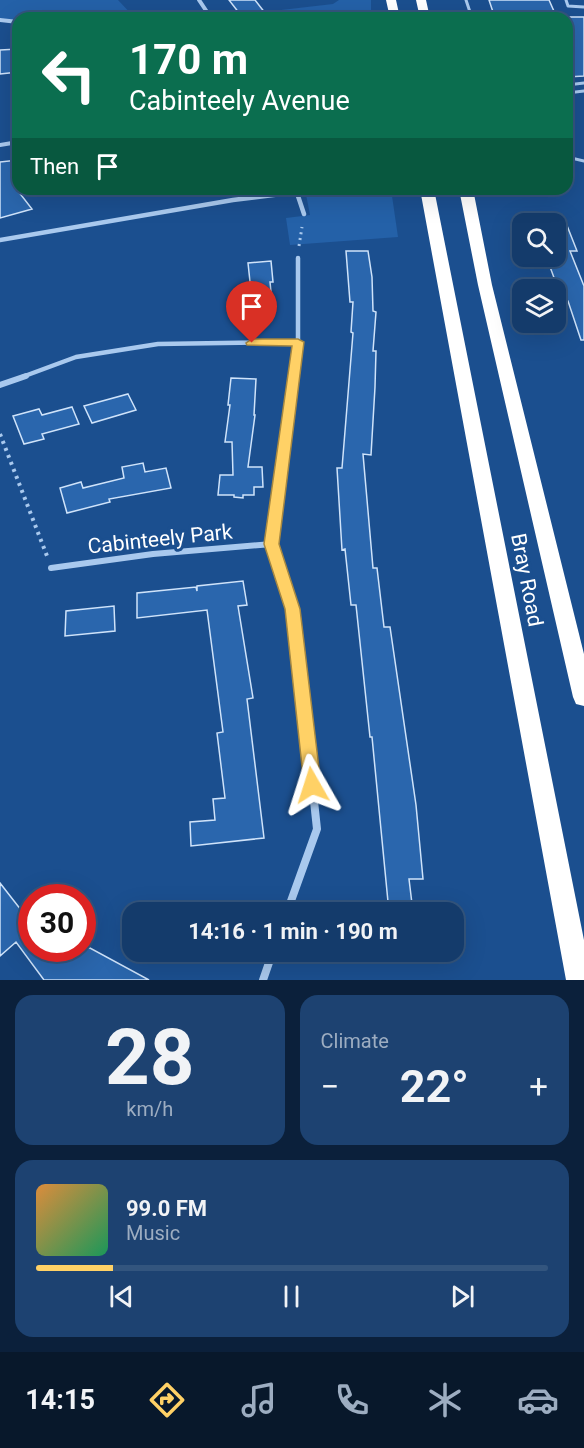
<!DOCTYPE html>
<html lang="en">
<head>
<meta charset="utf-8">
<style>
  body { margin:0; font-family:Roboto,sans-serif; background:#1d4271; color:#f1f3f6; height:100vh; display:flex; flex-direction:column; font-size:22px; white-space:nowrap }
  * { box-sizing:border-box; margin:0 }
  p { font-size:20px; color:#9dadc1 }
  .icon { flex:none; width:33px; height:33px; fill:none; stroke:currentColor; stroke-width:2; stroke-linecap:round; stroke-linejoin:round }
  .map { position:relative; height:980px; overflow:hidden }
  .drawer { display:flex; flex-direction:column; gap:15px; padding:15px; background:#0b203b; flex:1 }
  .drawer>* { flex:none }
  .banner { position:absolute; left:12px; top:12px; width:561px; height:183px; border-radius:18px; box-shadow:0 6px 24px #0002,0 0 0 2px #33557e; background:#0b6e4f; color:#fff; overflow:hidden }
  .fabs { position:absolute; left:512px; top:213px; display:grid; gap:12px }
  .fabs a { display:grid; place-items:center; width:54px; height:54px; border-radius:12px; background:#143b6b; box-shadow:0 6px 24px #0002,0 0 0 2px #33557e; font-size:30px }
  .speed { position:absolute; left:18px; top:884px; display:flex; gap:12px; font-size:30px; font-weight:700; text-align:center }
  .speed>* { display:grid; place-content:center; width:78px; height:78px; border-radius:50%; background:#143b6b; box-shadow:0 6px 24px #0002,0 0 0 2px #33557e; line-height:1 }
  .speed .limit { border:9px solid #d22; background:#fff; color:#111 }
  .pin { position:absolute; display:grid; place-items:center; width:51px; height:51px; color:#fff; margin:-62px -26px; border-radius:50% 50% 50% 0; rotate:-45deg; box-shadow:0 0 6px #0007 }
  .pin .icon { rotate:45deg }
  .me { position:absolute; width:66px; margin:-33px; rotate:354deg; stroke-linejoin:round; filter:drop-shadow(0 0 4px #0008) }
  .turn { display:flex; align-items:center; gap:21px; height:126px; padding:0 18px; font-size:27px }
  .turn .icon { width:78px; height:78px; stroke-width:2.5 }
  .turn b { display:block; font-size:42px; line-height:51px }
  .then { display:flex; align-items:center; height:57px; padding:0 18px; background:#0003; gap:12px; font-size:22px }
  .big { font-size:45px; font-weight:700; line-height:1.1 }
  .drawer .widget { flex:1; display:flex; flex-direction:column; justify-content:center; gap:9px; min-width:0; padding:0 21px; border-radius:18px; background:#1d4271 }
  .drawer .dial { align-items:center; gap:0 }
  .dial b { font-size:78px; line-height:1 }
  .song { display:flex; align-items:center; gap:18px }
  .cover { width:72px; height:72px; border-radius:9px; background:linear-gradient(135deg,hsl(30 70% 55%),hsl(150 70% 35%)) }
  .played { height:6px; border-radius:3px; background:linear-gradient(90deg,#ffd166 15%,#33557e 15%) }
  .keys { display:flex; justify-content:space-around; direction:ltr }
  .heat { display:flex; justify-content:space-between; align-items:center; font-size:33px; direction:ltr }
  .drawer .tiles { flex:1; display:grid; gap:15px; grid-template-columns:1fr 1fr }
  .widget:last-child { grid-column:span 2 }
  .trip { position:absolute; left:122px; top:902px; width:342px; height:60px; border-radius:18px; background:#143b6b; box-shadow:0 6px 24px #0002,0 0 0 2px #33557e; font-weight:700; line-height:60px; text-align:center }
  .dock { display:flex; height:96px; justify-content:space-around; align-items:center; background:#08182b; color:#9dadc1 }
  .dock .icon { width:42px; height:42px }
  .dock .current { color:#ffd166 }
  .dock b { font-size:27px; color:#f1f3f6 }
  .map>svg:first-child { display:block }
</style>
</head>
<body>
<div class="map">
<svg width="584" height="980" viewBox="0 0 584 980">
  <rect width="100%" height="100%" fill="#1b4f8f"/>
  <path fill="#2461a8" d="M0 0H118L135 18H18V23L0 20Z
    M339 0H371V18H287L281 10 333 4Z
    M305 189H391L398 237 290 245 286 218 310 215Z"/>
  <path fill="#2a66ad" stroke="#cfe3fa" stroke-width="1.5" d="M229 0H255L269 18H243Z
    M489 0H549L557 18H495Z
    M567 17H584V76L567 77Z
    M18 49V72L0 74V50Z
    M18 160V191L32 209 0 218V162Z
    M566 223 577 251H570L584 286V340H581L568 301 563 302 546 256H555V224H550Z
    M346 251H368L372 277 373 311 376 312 373 351H376L375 387 371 455 363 454 373 568H377L384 627H390L416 805 423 879H409L413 912H389L372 737H370L356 605H351L345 549 342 550 337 468H342L353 333 351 332 353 302H350Z
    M271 261 273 282H270L273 311 250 312 247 291H251L248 263Z
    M231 378 256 379 254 415H255L248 467H262L263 487H254V495H243V498L234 497V495H218L220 475H233L232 442H225L230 405H228Z
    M128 394 136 410 92 423 84 406Z
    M72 407 79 424 42 434 44 439 24 444 13 416 39 409 42 415Z
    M143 463 145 472 166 468 171 488 109 499 110 502 67 513 60 488 81 482 83 488 124 478 122 467Z
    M243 581 247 605 238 606 253 698 247 699 264 838 191 846 190 822 215 820 213 799 225 798 217 733 223 732 207 610 137 618V593L196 587 197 591V586Z
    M114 606 115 631 65 636 66 611Z
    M0 883 32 924V948H90L149 980H44L16 942 0 956Z"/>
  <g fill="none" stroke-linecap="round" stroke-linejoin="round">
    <path stroke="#a9c9ee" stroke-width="3" stroke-dasharray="2 4" stroke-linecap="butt" d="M299 246 302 227"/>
    <path stroke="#a9c9ee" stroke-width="4" stroke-dasharray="3 4.5" stroke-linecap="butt" d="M0 434 47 556"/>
    <path stroke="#a9c9ee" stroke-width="3" d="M466 0 472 18
      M566 0 568 6 584 7
      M567 85 584 83
      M567 93 584 91
      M567 157 584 161"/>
    <path stroke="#a9c9ee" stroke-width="4" d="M199 0 211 18
      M0 20 18 22
      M0 145 18 142"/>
    <path stroke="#a9c9ee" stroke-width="4.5" d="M296 190 304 214
      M0 240 233 200 297 192
      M22 377 76 357 158 344 298 342
      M293 377 298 342V258"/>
    <path stroke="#a9c9ee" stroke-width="6" d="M294 376 272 544 293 609 297 643
      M0 385 26 376
      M51 568 153 554 272 544"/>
    <path stroke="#a9c9ee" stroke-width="8" d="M287 912 317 829 297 642
      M263 980 273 951"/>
    <path fill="#fff" fill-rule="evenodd" d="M386 0H396L400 18H390Z
      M416 0H426L430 18H420Z
      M420 189H434L584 940V980H566Z
      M459 189H473L492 285 584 654V706L576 704 573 697 478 285Z"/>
  </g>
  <path fill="#ffd166" stroke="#a68842" stroke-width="1.5" d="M252 339H298L304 342 279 544 300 609 321 785 318 791 312 793 306 791 304 785 285 609 264 544 292 346 247 345 246 343Z"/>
  <g text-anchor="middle" stroke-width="6" stroke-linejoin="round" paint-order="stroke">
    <g font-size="21" fill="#fff" stroke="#1b4f8f">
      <text transform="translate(160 539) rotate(-6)" y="7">Cabinteely Park</text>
      <text transform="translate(527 580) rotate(79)" y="7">Bray Road</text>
    </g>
  </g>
</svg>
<div class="fabs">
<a><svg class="icon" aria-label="search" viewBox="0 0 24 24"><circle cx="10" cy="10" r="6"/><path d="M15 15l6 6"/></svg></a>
<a><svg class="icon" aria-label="layers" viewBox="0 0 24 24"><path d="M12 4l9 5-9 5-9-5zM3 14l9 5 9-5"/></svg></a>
</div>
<div class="speed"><div class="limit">30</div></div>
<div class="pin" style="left:252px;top:343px;background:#d93025"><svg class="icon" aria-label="arrive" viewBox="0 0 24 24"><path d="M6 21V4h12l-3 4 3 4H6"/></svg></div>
<svg class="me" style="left:312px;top:785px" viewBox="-20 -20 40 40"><path d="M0-17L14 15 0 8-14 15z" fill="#ffd166" stroke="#fff" stroke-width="4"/></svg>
<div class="trip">14:16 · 1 min · 190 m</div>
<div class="banner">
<div class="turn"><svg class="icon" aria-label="left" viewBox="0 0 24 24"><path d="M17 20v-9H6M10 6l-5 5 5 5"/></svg><div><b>170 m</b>Cabinteely Avenue</div></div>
<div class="then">Then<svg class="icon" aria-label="arrive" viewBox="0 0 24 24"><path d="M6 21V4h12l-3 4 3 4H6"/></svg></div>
</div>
</div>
<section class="drawer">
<div class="tiles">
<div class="widget dial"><b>28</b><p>km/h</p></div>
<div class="widget"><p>Climate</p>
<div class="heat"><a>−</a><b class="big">22°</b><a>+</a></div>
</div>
<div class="widget">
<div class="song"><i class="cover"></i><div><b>99.0 FM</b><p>Music</p></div></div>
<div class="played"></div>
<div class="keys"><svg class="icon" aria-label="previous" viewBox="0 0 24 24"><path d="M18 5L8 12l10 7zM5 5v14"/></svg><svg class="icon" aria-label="pause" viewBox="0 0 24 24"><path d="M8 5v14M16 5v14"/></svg><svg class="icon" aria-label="next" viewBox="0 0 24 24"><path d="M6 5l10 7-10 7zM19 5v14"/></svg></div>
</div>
</div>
</section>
<nav class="dock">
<b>14:15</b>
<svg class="icon current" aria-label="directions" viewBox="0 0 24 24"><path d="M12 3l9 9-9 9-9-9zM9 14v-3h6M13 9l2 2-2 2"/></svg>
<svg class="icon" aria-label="music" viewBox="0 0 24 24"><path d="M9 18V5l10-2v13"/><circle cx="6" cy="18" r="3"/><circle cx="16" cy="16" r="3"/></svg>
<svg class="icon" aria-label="phone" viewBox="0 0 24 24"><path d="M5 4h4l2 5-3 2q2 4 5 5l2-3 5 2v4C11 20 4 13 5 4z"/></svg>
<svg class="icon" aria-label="climate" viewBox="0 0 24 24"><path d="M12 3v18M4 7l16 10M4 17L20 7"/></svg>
<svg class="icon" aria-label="car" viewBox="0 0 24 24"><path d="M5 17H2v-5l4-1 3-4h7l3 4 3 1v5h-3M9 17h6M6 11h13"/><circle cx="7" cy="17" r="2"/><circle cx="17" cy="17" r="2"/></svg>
</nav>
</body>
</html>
